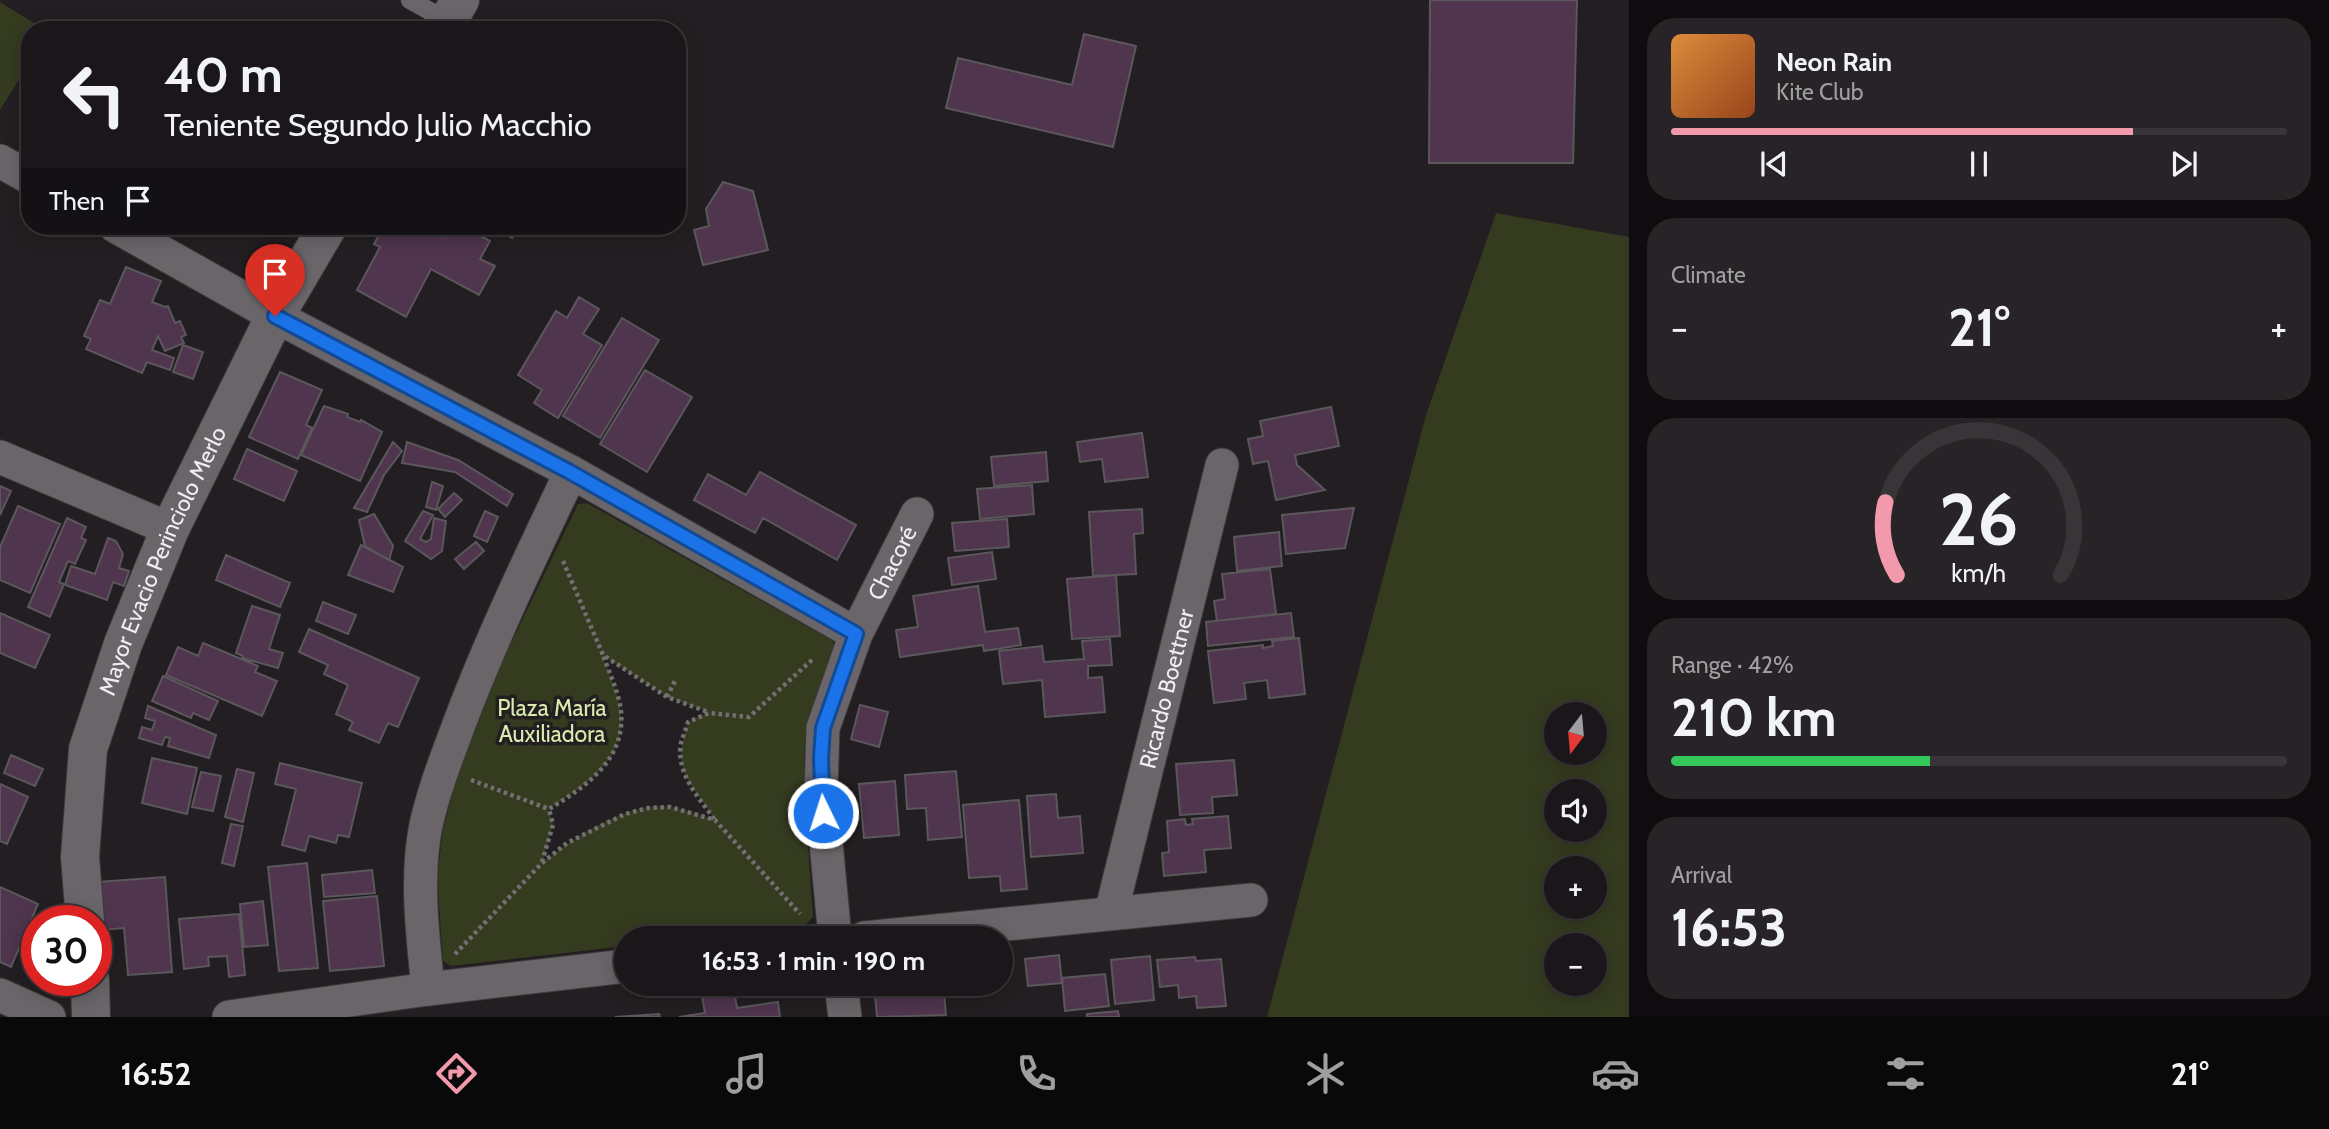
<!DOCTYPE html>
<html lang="en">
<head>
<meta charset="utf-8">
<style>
  body { margin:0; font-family:Cabin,sans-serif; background:#272326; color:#f1f3f6; height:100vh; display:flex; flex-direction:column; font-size:26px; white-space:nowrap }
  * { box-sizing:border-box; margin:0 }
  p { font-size:23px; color:#9f9fa2 }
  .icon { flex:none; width:38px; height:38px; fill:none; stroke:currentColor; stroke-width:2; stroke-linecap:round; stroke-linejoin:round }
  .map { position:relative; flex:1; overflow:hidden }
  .drawer { display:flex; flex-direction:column; gap:18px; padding:18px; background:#0e0c0e; width:700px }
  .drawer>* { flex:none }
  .top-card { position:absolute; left:21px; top:21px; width:665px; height:214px; border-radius:28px; box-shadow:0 4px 18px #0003,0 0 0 2px #383538; background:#1a1619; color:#f1f3f6; overflow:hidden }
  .needle { width:46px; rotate:196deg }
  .tools { position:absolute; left:1544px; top:702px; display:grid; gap:14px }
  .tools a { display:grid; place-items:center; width:63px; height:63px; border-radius:50%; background:#1a1619; box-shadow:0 4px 18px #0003,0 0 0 2px #383538; font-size:35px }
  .speed { position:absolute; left:21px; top:905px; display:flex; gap:14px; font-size:35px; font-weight:700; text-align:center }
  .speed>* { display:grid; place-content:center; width:91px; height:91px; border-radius:50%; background:#1a1619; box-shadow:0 4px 18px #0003,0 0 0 2px #383538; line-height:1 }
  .speed .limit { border:10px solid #d22; background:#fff; color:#111 }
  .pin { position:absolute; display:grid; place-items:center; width:60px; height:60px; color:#fff; margin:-72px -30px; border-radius:50% 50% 50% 0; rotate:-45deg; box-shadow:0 0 7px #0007 }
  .pin .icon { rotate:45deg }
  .me { position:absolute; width:77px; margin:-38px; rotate:356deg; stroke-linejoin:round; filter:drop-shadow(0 0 5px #0008) }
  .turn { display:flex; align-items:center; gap:24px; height:147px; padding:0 28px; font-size:32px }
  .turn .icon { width:91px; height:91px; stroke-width:2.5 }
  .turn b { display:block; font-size:49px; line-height:60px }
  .then { display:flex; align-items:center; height:66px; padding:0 28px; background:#0003; gap:14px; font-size:26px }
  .big { font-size:52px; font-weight:700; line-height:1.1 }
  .drawer .widget { flex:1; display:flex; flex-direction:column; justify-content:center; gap:10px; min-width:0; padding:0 24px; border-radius:28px; background:#272326 }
  .drawer .dial { align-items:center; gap:0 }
  .dial svg { height:182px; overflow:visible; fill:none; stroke:#383538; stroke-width:7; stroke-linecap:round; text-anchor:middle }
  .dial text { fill:#f1f3f6; stroke:none }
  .song { display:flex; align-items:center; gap:21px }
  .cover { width:84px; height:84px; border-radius:10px; background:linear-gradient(135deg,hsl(30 70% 55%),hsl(20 70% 35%)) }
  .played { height:7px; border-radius:4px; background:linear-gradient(90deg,#f29aac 75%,#383538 75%) }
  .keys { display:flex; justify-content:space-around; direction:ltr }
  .heat { display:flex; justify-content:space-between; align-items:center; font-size:38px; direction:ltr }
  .charge { height:10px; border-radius:5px; background:linear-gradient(90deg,#34c759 42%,#383538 0) }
  .trip { position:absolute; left:614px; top:926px; width:399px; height:70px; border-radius:35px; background:#1a1619; box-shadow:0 4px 18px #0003,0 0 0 2px #383538; font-weight:700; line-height:70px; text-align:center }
  .tabs { display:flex; height:112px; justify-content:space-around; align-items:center; background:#0a090a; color:#9f9fa2 }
  .tabs .icon { width:49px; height:49px }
  .tabs .active { color:#f29aac }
  .tabs b { font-size:32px; color:#f1f3f6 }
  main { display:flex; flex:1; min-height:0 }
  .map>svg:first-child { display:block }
</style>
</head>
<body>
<main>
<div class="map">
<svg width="1629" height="1017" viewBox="0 0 1629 1017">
  <rect width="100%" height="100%" fill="#221e21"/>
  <path fill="#343b1f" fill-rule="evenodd" d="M0 2 45 30H30V62L0 110Z
    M1496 213 1629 237V1017H1267L1426 415ZM1556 714H1594V752H1556ZM1556 791H1594V830H1556ZM1556 868H1594V906H1556ZM1556 945H1594V984H1556Z
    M587 503 833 641 835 649 807 727 804 758V788L813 917 805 925 693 938H626V946L451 966 443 961 437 876 443 830 457 776 501 664 578 504ZM603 656 667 697 708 712 688 722C671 775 689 778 714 819 700 815 686 809 671 807 628 801 575 837 543 862L553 825 549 809C584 787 630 758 620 708 617 690 609 673 603 656Z"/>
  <path fill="#4f354e" stroke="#5b575b" stroke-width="2" d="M1430 0H1577L1573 163H1429Z
    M350 23 364 30H346Z
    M1084 34 1136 46 1113 147 946 108 958 58 1072 85Z
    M723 182 753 191 768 250 703 265 694 230 709 226 706 209Z
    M384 226H437L435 231 446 237 452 226H462L490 241 480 259 495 266 479 295 431 269 406 317 357 290 380 247 374 244Z
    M489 226H519L512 238Z
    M126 267 161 281 152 302 165 307 168 306 175 323 180 321 186 335 181 337 184 343 165 351 158 336 152 350 174 358 170 370 147 362 142 373 86 349 91 339 84 336 100 300 110 304Z
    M579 297 599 309 583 334 602 345 558 418 534 403 542 390 518 375 556 311 567 318Z
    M622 318 659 340 600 438 563 416Z
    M183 345 203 352 193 379 173 372Z
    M645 370 692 397 647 472 600 444Z
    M280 372 322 390 306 425 312 428 298 459 249 437Z
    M324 406 348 414 347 417 360 422 361 420 382 432 360 481 301 455Z
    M1331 407 1339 446 1295 455 1297 465 1325 490 1276 500 1268 461 1253 464 1248 439 1263 436 1260 421Z
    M1142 433 1148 477 1105 482 1102 459 1080 462 1077 442Z
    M393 442 402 451 384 475 367 512 354 508Z
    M407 442 458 460 513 494 507 506 455 472 402 463Z
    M247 449 297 471 284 501 234 479Z
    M1046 452 1048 481 994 486 991 457Z
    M760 472 856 525 837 560 763 518 755 533 694 500 708 474 746 495Z
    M432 482 443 486 436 510 426 507Z
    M1032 485 1034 514 980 519 977 489Z
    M0 486 11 491 0 515Z
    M454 493 462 500 445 517 438 509Z
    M18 506 60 524 30 593 0 580V547Z
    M1354 508 1345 548 1286 554 1282 515Z
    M1142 509 1143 533 1134 534 1136 574 1093 576 1089 512Z
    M423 511 433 515 420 539 426 542 431 539 434 518 446 521 442 551 431 559 405 541Z
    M485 511 498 517 487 542 474 536Z
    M374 514 393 546 389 560 365 546 359 520Z
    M67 518 86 527 81 538 86 540 75 564 68 561 59 582 64 584 50 617 28 607Z
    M1007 519 1009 547 955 551 952 523Z
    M1279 532 1282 566 1237 571 1234 537Z
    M108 538 116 541 123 554 119 568 129 571 124 586 113 582 107 600 65 585 71 566 95 574Z
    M476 542 484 551 464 569 455 559Z
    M361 545 403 567 393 592 348 575Z
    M992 552 996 579 952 585 948 558Z
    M226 555 290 583 280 607 216 580Z
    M1270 569 1276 614 1217 621 1214 601 1225 599 1222 574Z
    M1116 575 1120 636 1072 639 1067 579Z
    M978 586 985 632 1018 628 1021 645 984 651 983 645 900 657 896 630 918 627 913 596Z
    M323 602 356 615 348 634 316 621Z
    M252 606 280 615 269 649 283 653 278 668 242 658 243 656 236 653Z
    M0 613 50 635 35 668 0 653Z
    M1291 613 1294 637 1208 646 1206 622Z
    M309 629 419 678 398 727 388 723 379 743 349 730 353 722 336 714 348 685 324 674 328 665 299 652Z
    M1299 638 1305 694 1269 698 1267 680 1244 683 1246 699 1214 703 1208 651 1263 645V648L1273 646 1272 641Z
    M1110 639 1112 665 1088 666V678L1102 677 1105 712 1045 717 1042 680 1003 684 999 651 1042 646 1044 662 1084 659 1082 641Z
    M203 643 258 666 255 672 277 681 262 716 166 675 178 647 198 656Z
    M163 676 218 701 209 720 193 713 191 718 152 701Z
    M860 705 888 712 879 747 851 739Z
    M148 706 216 735 209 758 168 746 170 738 165 737 162 745 139 738 142 727 152 730 155 721 145 718Z
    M11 755 43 769 35 786 4 773Z
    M152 758 197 768 187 814 142 803Z
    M1234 760 1237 795 1212 797 1213 813 1180 815 1176 764Z
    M280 763 362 783 349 837 338 835 336 843 309 836 305 851 282 845 296 789 275 784Z
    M237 769 254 773 243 822 225 817Z
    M956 771 962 837 928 840 926 808 907 809 905 775Z
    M201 772 221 776 213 811 192 807Z
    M895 781 899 835 864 838 859 784Z
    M0 784 28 797 7 844 0 841Z
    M1056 794 1058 818 1080 816 1083 853 1031 857 1027 796Z
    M1019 800 1027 889 1001 891 1000 876 969 878 963 805Z
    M1228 816 1231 848 1204 850 1206 872 1164 876 1162 853 1169 852 1167 821 1185 819 1186 825 1193 824 1192 819Z
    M231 824 243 826 234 866 222 863Z
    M307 863 318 968 279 971 268 867Z
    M372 870 375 893 324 897 322 875Z
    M165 877 172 972 128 975 124 928 102 930 98 882Z
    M0 887 38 904 11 967 0 962Z
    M377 896 384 966 330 971 323 901Z
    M263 901 268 945 244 947 240 904Z
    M239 914 245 975 229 977 227 956 208 957 209 966 184 969 179 919Z
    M1059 955 1062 983 1028 986 1025 959Z
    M1150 956 1154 1000 1115 1004 1111 960Z
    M1195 957 1196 961 1221 959 1226 1006 1197 1008 1196 996 1179 998 1178 985 1160 987 1157 960Z
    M1105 974 1109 1006 1065 1011 1062 978Z
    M874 984H943L946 1015 877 1017Z
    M734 991 737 1008 778 1002 780 1017H679L705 1013 702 996Z
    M1118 1011 1119 1017H1087V1014Z
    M659 1014 660 1017H615Z"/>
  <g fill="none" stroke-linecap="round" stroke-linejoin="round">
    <g stroke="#3d3a3d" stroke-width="19">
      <path id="service" d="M410 0 448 21"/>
    </g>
    <g stroke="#3d3a3d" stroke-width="35">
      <g id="minor">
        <path d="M0 161 30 178"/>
        <path d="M115 226 275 316 571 472 856 634"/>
        <path d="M0 457 170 529"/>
        <path id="s1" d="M1111 913 1222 465"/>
        <path id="s2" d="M835 938 821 789 823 728 856 634 917 514"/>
        <path d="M864 938 1251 900"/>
        <path d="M841 984 845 1017"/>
        <path d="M428 989C423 935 415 879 426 825 434 789 448 754 461 719 493 635 532 554 571 472"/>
        <path d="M0 995 49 1017"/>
        <path d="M229 1017 428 989 626 966"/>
      </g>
    </g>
    <g stroke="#3d3a3d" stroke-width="40">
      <g id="tertiary">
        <path d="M443 30 460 0"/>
        <path id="s3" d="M85 920 80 857 88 749 123 644 170 529 275 316 328 226"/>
        <path d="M90 980 91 1017"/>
      </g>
    </g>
    <path stroke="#737073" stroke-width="4.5" stroke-dasharray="3.5 3.5" stroke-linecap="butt" d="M563 561 603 655 667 697 708 712
      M667 697 676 679
      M471 780 549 809C585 787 626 760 621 711 619 693 609 672 603 655
      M714 819C698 796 676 774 681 743 683 736 686 729 688 722L709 713 749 717 813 659
      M542 862 553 825 549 809
      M455 954 542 863 567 843 625 814 648 808 670 807 715 820 800 914"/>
    <use href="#service" stroke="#696569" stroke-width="18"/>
    <use href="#minor" stroke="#696569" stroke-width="33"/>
    <use href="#tertiary" stroke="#696569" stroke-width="38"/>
  </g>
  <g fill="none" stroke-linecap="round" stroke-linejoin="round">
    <g stroke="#114b97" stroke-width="18">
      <path id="route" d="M275 316 570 472 856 634 823 728 821 758 823 813"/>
    </g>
    <use href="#route" stroke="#1a73e8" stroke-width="12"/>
  </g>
  <g text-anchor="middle" stroke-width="7" stroke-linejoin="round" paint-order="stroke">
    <g font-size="23" fill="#f0edf0" stroke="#221e21">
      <text dy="8" stroke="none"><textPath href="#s3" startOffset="374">Mayor Evacio Perinciolo Merlo</textPath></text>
      <text dy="8" stroke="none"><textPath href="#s2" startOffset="390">Chacoré</textPath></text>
      <text dy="8" stroke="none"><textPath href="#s1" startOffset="231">Ricardo Boettner</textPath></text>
    </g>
    <g font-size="23" fill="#d9ebad" stroke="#221e21">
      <text x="552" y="716">Plaza María<tspan x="552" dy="26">Auxiliadora</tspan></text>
    </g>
  </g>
</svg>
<div class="tools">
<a><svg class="needle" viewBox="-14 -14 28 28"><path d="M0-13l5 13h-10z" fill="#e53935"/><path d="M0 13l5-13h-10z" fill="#9f9fa2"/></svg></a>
<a><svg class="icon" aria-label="sound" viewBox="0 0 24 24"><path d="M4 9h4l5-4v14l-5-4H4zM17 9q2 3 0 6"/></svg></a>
<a>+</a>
<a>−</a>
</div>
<div class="speed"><div class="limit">30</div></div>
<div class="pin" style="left:275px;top:316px;background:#d93025"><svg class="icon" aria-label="arrive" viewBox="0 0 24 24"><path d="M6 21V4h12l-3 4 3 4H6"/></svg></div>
<svg class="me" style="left:823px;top:813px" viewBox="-20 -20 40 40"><circle r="17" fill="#1a73e8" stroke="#fff" stroke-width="3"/><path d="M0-11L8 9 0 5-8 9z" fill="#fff"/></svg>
<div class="trip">16:53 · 1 min · 190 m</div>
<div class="top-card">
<div class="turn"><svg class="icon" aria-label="left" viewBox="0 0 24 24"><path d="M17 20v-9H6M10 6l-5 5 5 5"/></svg><div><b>40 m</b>Teniente Segundo Julio Macchio</div></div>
<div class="then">Then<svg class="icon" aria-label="arrive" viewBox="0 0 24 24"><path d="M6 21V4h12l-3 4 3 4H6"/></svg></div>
</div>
</div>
<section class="drawer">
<div class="widget">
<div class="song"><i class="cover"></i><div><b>Neon Rain</b><p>Kite Club</p></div></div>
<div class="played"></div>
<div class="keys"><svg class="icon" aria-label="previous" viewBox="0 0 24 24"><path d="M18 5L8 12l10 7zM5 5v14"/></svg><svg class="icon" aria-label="pause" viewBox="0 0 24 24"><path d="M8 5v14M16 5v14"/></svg><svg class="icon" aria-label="next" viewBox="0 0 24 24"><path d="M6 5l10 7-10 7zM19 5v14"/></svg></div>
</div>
<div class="widget"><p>Climate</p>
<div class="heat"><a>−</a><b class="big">21°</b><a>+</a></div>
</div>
<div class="widget dial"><svg viewBox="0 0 100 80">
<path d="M14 69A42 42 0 1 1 86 69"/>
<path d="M14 69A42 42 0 0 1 9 37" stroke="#f29aac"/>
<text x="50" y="56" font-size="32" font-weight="700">26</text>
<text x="50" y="72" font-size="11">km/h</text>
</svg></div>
<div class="widget"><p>Range · 42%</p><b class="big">210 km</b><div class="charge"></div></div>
<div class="widget"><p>Arrival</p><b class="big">16:53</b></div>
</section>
</main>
<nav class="tabs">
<b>16:52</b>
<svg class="icon active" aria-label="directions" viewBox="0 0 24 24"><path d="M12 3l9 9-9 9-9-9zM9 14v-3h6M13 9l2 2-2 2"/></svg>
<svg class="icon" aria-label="music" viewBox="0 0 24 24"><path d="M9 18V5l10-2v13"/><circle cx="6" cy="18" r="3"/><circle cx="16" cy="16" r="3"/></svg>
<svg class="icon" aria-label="phone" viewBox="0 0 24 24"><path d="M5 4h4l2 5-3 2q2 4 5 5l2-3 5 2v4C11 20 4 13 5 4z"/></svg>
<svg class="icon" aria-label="climate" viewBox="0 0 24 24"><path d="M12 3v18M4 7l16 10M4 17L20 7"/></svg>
<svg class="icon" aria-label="car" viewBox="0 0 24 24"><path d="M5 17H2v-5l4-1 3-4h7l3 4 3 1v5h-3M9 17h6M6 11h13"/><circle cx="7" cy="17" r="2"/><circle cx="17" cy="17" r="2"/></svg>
<svg class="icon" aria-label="filters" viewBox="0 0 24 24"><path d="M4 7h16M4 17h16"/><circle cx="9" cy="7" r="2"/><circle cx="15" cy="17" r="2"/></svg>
<b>21°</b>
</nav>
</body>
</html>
